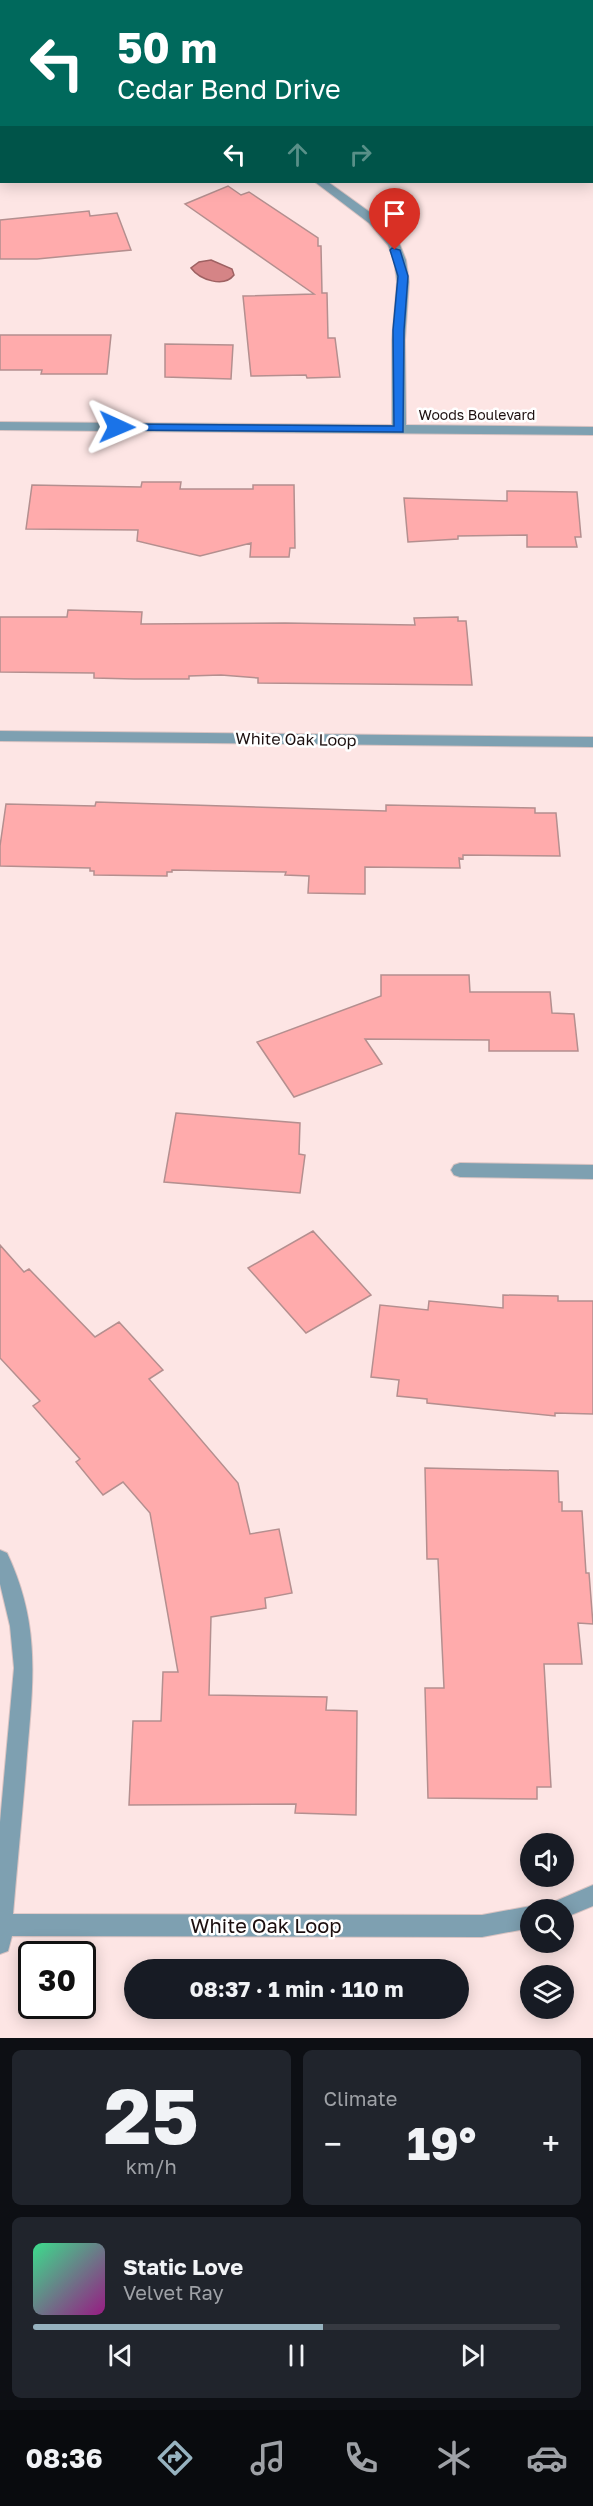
<!DOCTYPE html>
<html lang="en">
<head>
<meta charset="utf-8">
<style>
  body { margin:0; font-family:"Golos Text",sans-serif; background:#20242c; color:#f1f3f6; height:100vh; display:flex; flex-direction:column; font-size:22px; white-space:nowrap }
  * { box-sizing:border-box; margin:0 }
  p { font-size:20px; color:#9ea1a6 }
  .icon { flex:none; width:33px; height:33px; fill:none; stroke:currentColor; stroke-width:2; stroke-linecap:round; stroke-linejoin:round }
  .map { position:relative; height:2038px; overflow:hidden }
  .panel { display:flex; flex-direction:column; gap:12px; padding:12px; background:#0d0f14; flex:1 }
  .panel>* { flex:none }
  .top-card { position:absolute; left:0px; top:0px; width:594px; height:183px; box-shadow:0 3px 15px #0003; background:#00695c; color:#fff; overflow:hidden }
  .controls { position:absolute; left:520px; top:1833px; display:grid; gap:12px }
  .controls a { display:grid; place-items:center; width:54px; height:54px; border-radius:50%; background:#171b24; box-shadow:0 3px 15px #0003; font-size:30px }
  .speed { position:absolute; left:18px; top:1941px; display:flex; gap:12px; font-size:30px; font-weight:700; text-align:center }
  .speed>* { display:grid; place-content:center; width:78px; height:78px; border-radius:50%; background:#171b24; box-shadow:0 3px 15px #0003; line-height:1 }
  .speed .limit { border:3px solid #111; border-radius:9px; background:#fff; color:#111 }
  .pin { position:absolute; display:grid; place-items:center; width:51px; height:51px; color:#fff; margin:-62px -26px; border-radius:50% 50% 50% 0; rotate:-45deg; box-shadow:0 0 6px #0007 }
  .pin .icon { rotate:45deg }
  .me { position:absolute; width:66px; margin:-33px; rotate:91deg; stroke-linejoin:round; filter:drop-shadow(0 0 4px #0008) }
  .turn { display:flex; align-items:center; gap:21px; height:126px; padding:0 18px; font-size:27px }
  .turn .icon { width:78px; height:78px; stroke-width:2.5 }
  .turn b { display:block; font-size:42px; line-height:51px }
  .lanes { display:flex; align-items:center; height:57px; padding:0 18px; background:#0003; justify-content:center; gap:30px; direction:ltr }
  .lanes .off { opacity:.35 }
  .big { font-size:45px; font-weight:700; line-height:1.1 }
  .panel .widget { flex:1; display:flex; flex-direction:column; justify-content:center; gap:9px; min-width:0; padding:0 21px; border-radius:9px; background:#20242c }
  .panel .dial { align-items:center; gap:0 }
  .dial b { font-size:78px; line-height:1 }
  .song { display:flex; align-items:center; gap:18px }
  .cover { width:72px; height:72px; border-radius:9px; background:linear-gradient(135deg,hsl(150 70% 55%),hsl(310 70% 35%)) }
  .played { height:6px; border-radius:3px; background:linear-gradient(90deg,#96b2bf 55%,#363941 55%) }
  .keys { display:flex; justify-content:space-around; direction:ltr }
  .heat { display:flex; justify-content:space-between; align-items:center; font-size:33px; direction:ltr }
  .panel .tiles { flex:1; display:grid; gap:12px; grid-template-columns:1fr 1fr }
  .widget:last-child { grid-column:span 2 }
  .trip { position:absolute; left:124px; top:1959px; width:345px; height:60px; border-radius:30px; background:#171b24; box-shadow:0 3px 15px #0003; font-weight:700; line-height:60px; text-align:center }
  .tabs { display:flex; height:96px; justify-content:space-around; align-items:center; background:#090b0e; color:#9ea1a6 }
  .tabs .icon { width:42px; height:42px }
  .tabs .on { color:#96b2bf }
  .tabs b { font-size:27px; color:#f1f3f6 }
  .map>svg:first-child { display:block }
</style>
</head>
<body>
<div class="map">
<svg width="593" height="2038" viewBox="0 0 593 2038">
  <rect width="100%" height="100%" fill="#fde5e4"/>
  <path fill="#d58486" stroke="#9e6162" stroke-width="1.5" d="M211 260 232 269 234 275C224 288 200 280 191 268L199 262Z"/>
  <path fill="#ffabac" stroke="#b48f8f" stroke-width="1.5" d="M228 186 241 195 249 192 318 238V246H321L322 293H327L328 338H335L340 377 307 378 306 375 251 376 243 296 314 294 185 204Z
    M89 211 90 216 117 213 131 250 37 259H0V220Z
    M0 335H111L107 374H41L42 370H0Z
    M165 344 233 345 231 379 165 377Z
    M142 482H181L180 489H253V485H294L295 548H290L289 557H250L251 543 200 556 137 541 138 530 26 529 32 485 141 487Z
    M507 491 577 492 581 537H575L577 547H527V535L458 536V539L408 542 404 498 507 501Z
    M68 610 142 612 141 624 285 623 415 625 414 618 458 617V621H466L472 685 258 683V678L221 675 189 676V679H134L94 678V673L0 672V617H67Z
    M96 802 386 811V805L535 808V813H556L560 856 463 855V859L459 858 460 868 365 867V894L308 893 309 876 285 875 286 872 172 870V872H167V876L94 875V871H90V868L0 866V846L6 804 95 806Z
    M381 975H469L470 992H550L552 1013 574 1014 578 1051H489V1040L365 1039 382 1064 294 1097 257 1042 381 996Z
    M176 1113 300 1123 299 1154 305 1155 300 1193 164 1182Z
    M313 1231 371 1295 306 1333 248 1268Z
    M0 1245 24 1272 29 1269 95 1337 119 1322 163 1370 149 1379 238 1483 250 1534 279 1529 292 1593 265 1598 266 1608 211 1617 209 1695 327 1697 326 1710 357 1711 356 1815 295 1813 296 1804 129 1805 133 1721H161L163 1672H178L150 1513 123 1482 103 1495 76 1462 80 1459 33 1406 40 1401 0 1358Z
    M503 1295 558 1296V1301H593V1414L555 1413V1416L427 1403V1399L397 1396 399 1380 371 1377 380 1305 428 1310 429 1301 503 1308Z
    M425 1468 558 1471 559 1502H562V1511H582L586 1573H589L593 1624 578 1623 582 1664H544L551 1787H537V1799L428 1798 425 1688H444L438 1559H427Z"/>
  <g fill="none" stroke-linecap="round" stroke-linejoin="round">
    <g stroke="#d9c3c2" stroke-width="2">
      <path id="minor" d="M52 0H63L64 2H53Z
        M367 0H378L379 2H368Z
        M592 138H593V145H592Z
        M0 169H2V177H0Z
        M315 182H328L378 218 400 245 406 260 409 282 405 340 406 425 593 427V435L0 430V422L392 425V340L397 282 394 260 388 245 369 223Z
        M0 731 593 737V747L0 741Z
        M460 1163 593 1165V1179L460 1177 454 1175 451 1170 454 1165Z
        M0 1550 7 1553C43 1629 32 1688 26 1768 22 1817 17 1866 13 1914L482 1915 531 1906 538 1910H531V1928L482 1937 12 1936 8 1951 0 1954V1822L14 1668 10 1626 0 1584Z
        M593 1885V1906L564 1918V1910H548L551 1903Z"/>
    </g>
    <use href="#minor" fill="#7ea0b1" fill-rule="evenodd"/>
  </g>
  <path fill="#1a73e8" stroke="#114b97" stroke-width="1.5" d="M392 248 400 250 408 276 404 330 403 432 117 430 112 427 117 424 394 426 393 330 398 276 390 250Z"/>
  <g text-anchor="middle" stroke-width="5" stroke-linejoin="round" paint-order="stroke">
    <g font-size="14" fill="#1c0f0f" stroke="#fff">
      <text x="477" y="420">Woods Boulevard</text>
    </g>
    <g font-size="16" fill="#1c0f0f" stroke="#fff">
      <text transform="translate(296 739) rotate(1)" y="6">White Oak Loop</text>
    </g>
    <g font-size="20" fill="#1c0f0f" stroke="#fff">
      <text x="266" y="1933">White Oak Loop</text>
    </g>
  </g>
</svg>
<div class="controls">
<a><svg class="icon" aria-label="sound" viewBox="0 0 24 24"><path d="M4 9h4l5-4v14l-5-4H4zM17 9q2 3 0 6"/></svg></a>
<a><svg class="icon" aria-label="search" viewBox="0 0 24 24"><circle cx="10" cy="10" r="6"/><path d="M15 15l6 6"/></svg></a>
<a><svg class="icon" aria-label="layers" viewBox="0 0 24 24"><path d="M12 4l9 5-9 5-9-5zM3 14l9 5 9-5"/></svg></a>
</div>
<div class="speed"><div class="limit">30</div></div>
<div class="pin" style="left:395px;top:250px;background:#d93025"><svg class="icon" aria-label="arrive" viewBox="0 0 24 24"><path d="M6 21V4h12l-3 4 3 4H6"/></svg></div>
<svg class="me" style="left:117px;top:427px" viewBox="-20 -20 40 40"><path d="M0-17L14 15 0 8-14 15z" fill="#1a73e8" stroke="#fff" stroke-width="4"/></svg>
<div class="trip">08:37 · 1 min · 110 m</div>
<div class="top-card">
<div class="turn"><svg class="icon" aria-label="left" viewBox="0 0 24 24"><path d="M17 20v-9H6M10 6l-5 5 5 5"/></svg><div><b>50 m</b>Cedar Bend Drive</div></div>
<div class="lanes"><svg class="icon" aria-label="left" viewBox="0 0 24 24"><path d="M17 20v-9H6M10 6l-5 5 5 5"/></svg><svg class="icon off" aria-label="ahead" viewBox="0 0 24 24"><path d="M12 20V5M6 11l6-6 6 6"/></svg><svg class="icon off" aria-label="right" viewBox="0 0 24 24"><path d="M7 20v-9h11M14 6l5 5-5 5"/></svg></div>
</div>
</div>
<section class="panel">
<div class="tiles">
<div class="widget dial"><b>25</b><p>km/h</p></div>
<div class="widget"><p>Climate</p>
<div class="heat"><a>−</a><b class="big">19°</b><a>+</a></div>
</div>
<div class="widget">
<div class="song"><i class="cover"></i><div><b>Static Love</b><p>Velvet Ray</p></div></div>
<div class="played"></div>
<div class="keys"><svg class="icon" aria-label="previous" viewBox="0 0 24 24"><path d="M18 5L8 12l10 7zM5 5v14"/></svg><svg class="icon" aria-label="pause" viewBox="0 0 24 24"><path d="M8 5v14M16 5v14"/></svg><svg class="icon" aria-label="next" viewBox="0 0 24 24"><path d="M6 5l10 7-10 7zM19 5v14"/></svg></div>
</div>
</div>
</section>
<nav class="tabs">
<b>08:36</b>
<svg class="icon on" aria-label="directions" viewBox="0 0 24 24"><path d="M12 3l9 9-9 9-9-9zM9 14v-3h6M13 9l2 2-2 2"/></svg>
<svg class="icon" aria-label="music" viewBox="0 0 24 24"><path d="M9 18V5l10-2v13"/><circle cx="6" cy="18" r="3"/><circle cx="16" cy="16" r="3"/></svg>
<svg class="icon" aria-label="phone" viewBox="0 0 24 24"><path d="M5 4h4l2 5-3 2q2 4 5 5l2-3 5 2v4C11 20 4 13 5 4z"/></svg>
<svg class="icon" aria-label="climate" viewBox="0 0 24 24"><path d="M12 3v18M4 7l16 10M4 17L20 7"/></svg>
<svg class="icon" aria-label="car" viewBox="0 0 24 24"><path d="M5 17H2v-5l4-1 3-4h7l3 4 3 1v5h-3M9 17h6M6 11h13"/><circle cx="7" cy="17" r="2"/><circle cx="17" cy="17" r="2"/></svg>
</nav>
</body>
</html>
